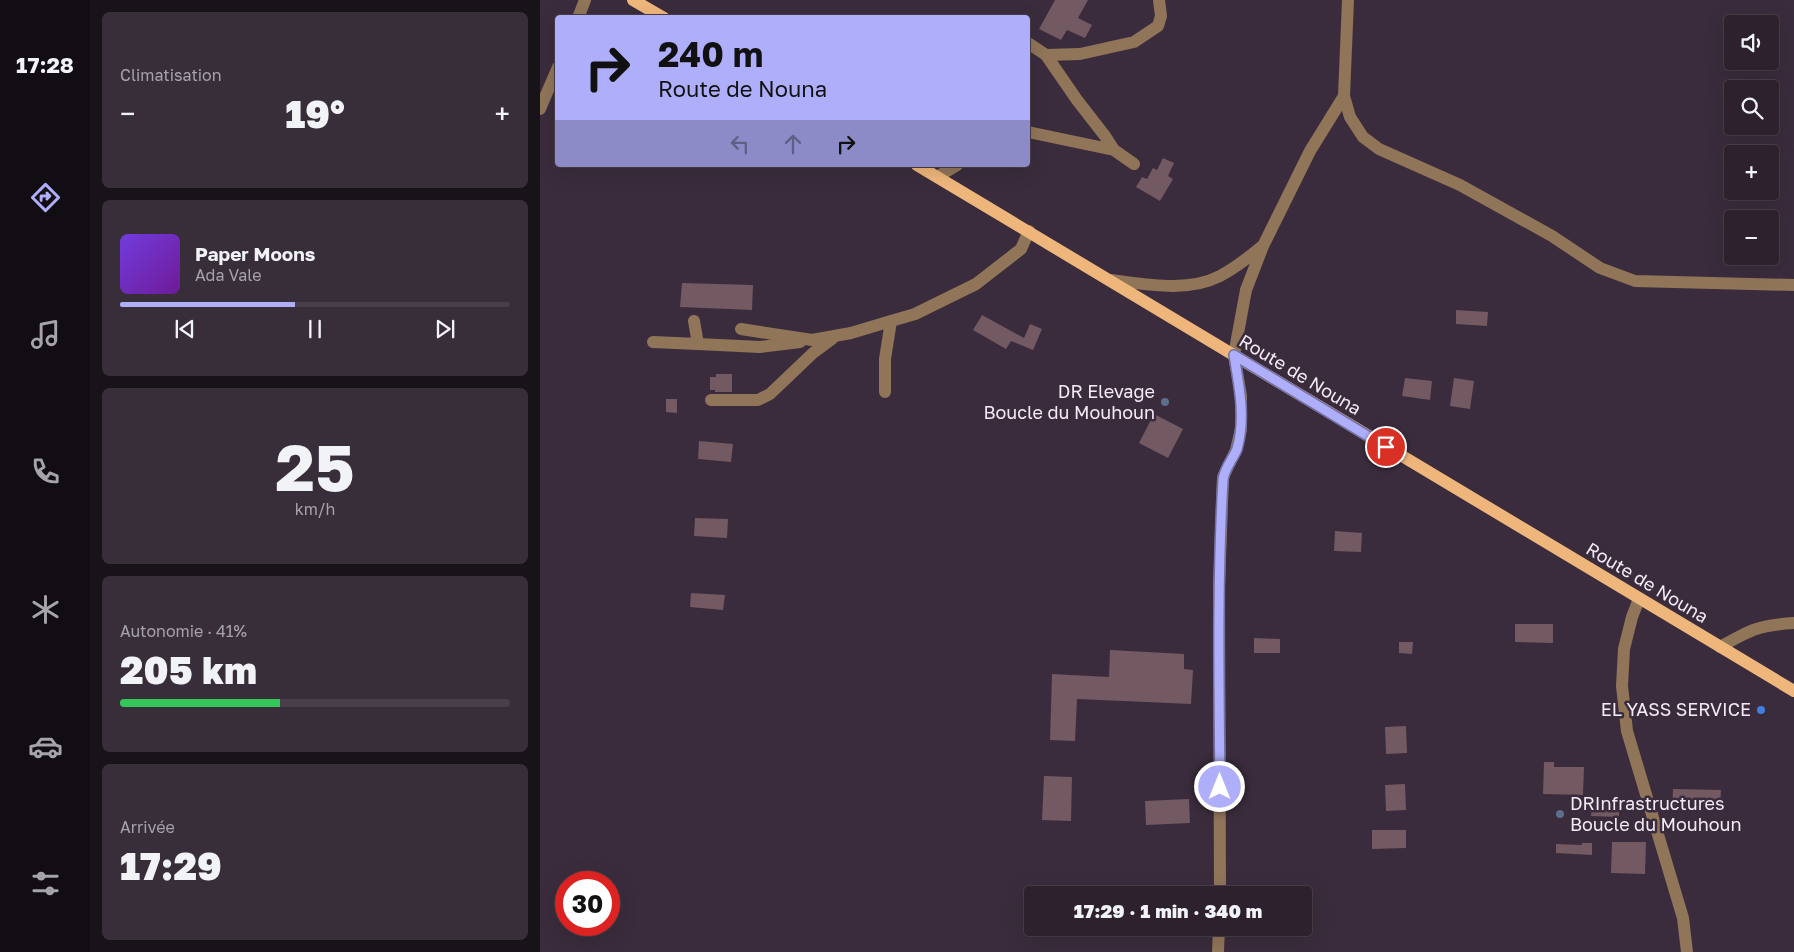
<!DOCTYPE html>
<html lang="fr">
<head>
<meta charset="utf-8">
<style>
  body { margin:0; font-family:"Golos Text",sans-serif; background:#382e39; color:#f1f3f6; height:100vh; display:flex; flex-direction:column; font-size:19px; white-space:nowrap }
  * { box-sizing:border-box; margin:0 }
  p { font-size:16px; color:#a6a3aa }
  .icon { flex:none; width:28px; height:28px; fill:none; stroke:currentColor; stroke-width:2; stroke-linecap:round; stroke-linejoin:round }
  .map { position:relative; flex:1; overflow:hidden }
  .sheet { display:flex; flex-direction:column; gap:12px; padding:12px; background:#181219; width:450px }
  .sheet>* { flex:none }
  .hud { position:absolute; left:15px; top:15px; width:475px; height:152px; border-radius:5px; box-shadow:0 5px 20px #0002,0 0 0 1px #483e49; background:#afaefa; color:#111; overflow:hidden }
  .buttons { position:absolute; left:1184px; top:15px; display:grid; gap:10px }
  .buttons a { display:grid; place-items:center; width:55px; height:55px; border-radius:5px; background:#2c212d; box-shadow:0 5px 20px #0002,0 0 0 1px #483e49; font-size:25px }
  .speed { position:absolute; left:15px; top:871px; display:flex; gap:10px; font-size:25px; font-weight:700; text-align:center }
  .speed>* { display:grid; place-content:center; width:65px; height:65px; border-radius:50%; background:#2c212d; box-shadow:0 5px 20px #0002,0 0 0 1px #483e49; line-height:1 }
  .speed .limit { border:8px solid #d22; background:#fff; color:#111 }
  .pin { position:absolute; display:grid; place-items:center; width:42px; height:42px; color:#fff; margin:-21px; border:2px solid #fff; border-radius:50%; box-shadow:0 1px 5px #0007 }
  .me { position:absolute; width:55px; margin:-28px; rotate:0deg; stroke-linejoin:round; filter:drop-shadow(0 0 4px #0008) }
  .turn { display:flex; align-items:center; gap:18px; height:105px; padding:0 20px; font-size:22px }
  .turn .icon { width:65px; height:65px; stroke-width:2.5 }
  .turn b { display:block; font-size:35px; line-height:42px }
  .lanes { display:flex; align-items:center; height:48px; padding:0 20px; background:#0003; justify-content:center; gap:25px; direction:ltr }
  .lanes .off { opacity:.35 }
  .big { font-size:38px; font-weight:800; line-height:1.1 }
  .sheet .widget { flex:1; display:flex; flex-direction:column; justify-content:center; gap:8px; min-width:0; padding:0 18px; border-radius:8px; background:#382e39 }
  .sheet .dial { align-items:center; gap:0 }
  .dial b { font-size:65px; line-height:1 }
  .song { display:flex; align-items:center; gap:15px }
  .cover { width:60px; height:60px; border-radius:8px; background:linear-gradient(135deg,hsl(260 70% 55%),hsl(280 70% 35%)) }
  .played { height:5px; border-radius:2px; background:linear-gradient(90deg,#afaefa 45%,#483e49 45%) }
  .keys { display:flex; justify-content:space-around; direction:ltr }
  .heat { display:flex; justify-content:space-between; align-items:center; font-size:28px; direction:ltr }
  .charge { height:8px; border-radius:4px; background:linear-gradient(90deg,#34c759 41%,#483e49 0) }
  .trip { position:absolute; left:484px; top:886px; width:288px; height:50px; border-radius:5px; background:#2c212d; box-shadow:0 5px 20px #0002,0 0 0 1px #483e49; font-weight:800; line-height:50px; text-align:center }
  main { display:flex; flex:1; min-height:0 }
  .dock { display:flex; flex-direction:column; width:90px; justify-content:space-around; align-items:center; background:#120d12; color:#a6a3aa }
  .dock .icon { width:35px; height:35px }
  .dock .on { color:#afaefa }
  .dock b { font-size:22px; color:#f1f3f6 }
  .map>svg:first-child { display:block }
</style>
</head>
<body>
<main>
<nav class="dock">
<b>17:28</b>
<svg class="icon on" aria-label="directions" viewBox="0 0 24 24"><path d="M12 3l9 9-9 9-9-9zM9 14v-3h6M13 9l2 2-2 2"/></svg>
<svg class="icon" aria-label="music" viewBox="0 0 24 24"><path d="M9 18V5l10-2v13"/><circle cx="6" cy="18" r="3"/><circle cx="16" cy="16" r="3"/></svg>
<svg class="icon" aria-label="phone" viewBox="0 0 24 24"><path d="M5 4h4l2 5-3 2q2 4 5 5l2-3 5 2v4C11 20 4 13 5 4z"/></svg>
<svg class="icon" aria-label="climate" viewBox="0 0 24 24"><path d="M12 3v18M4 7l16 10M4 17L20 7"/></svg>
<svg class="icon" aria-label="car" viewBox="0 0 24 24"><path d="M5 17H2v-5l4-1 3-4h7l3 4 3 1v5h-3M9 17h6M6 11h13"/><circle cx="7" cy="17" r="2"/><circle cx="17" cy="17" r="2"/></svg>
<svg class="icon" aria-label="filters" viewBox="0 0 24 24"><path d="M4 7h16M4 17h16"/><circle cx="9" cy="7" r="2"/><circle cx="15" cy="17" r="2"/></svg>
</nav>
<section class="sheet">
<div class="widget"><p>Climatisation</p>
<div class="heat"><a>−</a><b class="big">19°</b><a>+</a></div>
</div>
<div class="widget">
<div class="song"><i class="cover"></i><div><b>Paper Moons</b><p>Ada Vale</p></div></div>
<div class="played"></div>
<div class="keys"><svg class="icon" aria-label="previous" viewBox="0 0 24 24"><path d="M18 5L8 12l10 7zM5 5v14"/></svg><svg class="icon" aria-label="pause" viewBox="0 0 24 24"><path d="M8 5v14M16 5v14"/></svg><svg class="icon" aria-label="next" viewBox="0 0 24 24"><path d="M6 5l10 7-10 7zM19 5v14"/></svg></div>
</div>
<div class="widget dial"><b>25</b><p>km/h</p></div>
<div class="widget"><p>Autonomie · 41%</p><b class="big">205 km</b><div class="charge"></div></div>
<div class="widget"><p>Arrivée</p><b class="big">17:29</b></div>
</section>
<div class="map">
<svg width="1254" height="952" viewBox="0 0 1254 952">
  <rect width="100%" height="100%" fill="#3a2c3c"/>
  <path fill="#725962" d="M515 0H548L538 18 552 25 545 38 527 30 521 40 499 29Z
    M623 158 634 163 628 176 633 179 620 201 596 187 602 177 607 179 613 168 617 170Z
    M142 283 213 285 212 310 140 307Z
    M916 310 948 312 947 326 916 324Z
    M442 315 484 338 490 324 502 329 493 350 471 341 466 349 433 330Z
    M176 374H192V392H175V390H170V377H176Z
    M865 378 892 381 890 400 862 396Z
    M914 378 934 381 930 409 910 406Z
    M126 399H137V413L126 412Z
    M614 414 643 429 628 458 599 443Z
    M159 441 193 444 191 462 158 459Z
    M155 518 188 519 187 538 154 536Z
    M795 531 822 533 821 552 794 551Z
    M151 593 185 595 183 610 150 607Z
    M975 624H1013V643L975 642Z
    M714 638 740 639V653H714Z
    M859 642H873L872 654 859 653Z
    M570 650 644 654V669L653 670 651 704 537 699 535 741 510 740 512 674 569 677Z
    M866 726 867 753 846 754 845 727Z
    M1004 762H1014V767H1044L1043 795 1003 794Z
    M504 776 532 777 531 821 502 820Z
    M865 784 866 810 846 811 845 785Z
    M1133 789 1181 790 1180 810 1132 809Z
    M649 799 650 823 606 825 605 801Z
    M1052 804 1079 805V817L1051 816Z
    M832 830H866V848L832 849Z
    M1072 842H1106L1105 874 1071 873Z
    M1042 843H1052V855L1016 853V844L1042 845Z"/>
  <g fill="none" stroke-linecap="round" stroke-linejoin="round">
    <path stroke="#907559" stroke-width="12" d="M808 0 804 96 810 117 823 137 839 149 920 185 1012 236 1060 268 1095 281 1254 285
      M38 18 45 0
      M488 43 506 55 540 54 594 42 618 26 621 16 619 0
      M506 55 537 100 565 136 574 150
      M0 109 18 67
      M488 132 574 150 594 164
      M397 177 417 165
      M570 280C605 284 647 293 680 276 695 268 708 258 721 247
      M154 321 158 344 220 347 260 342
      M201 329 272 340 311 333 351 321
      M113 342 158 344
      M345 392V359L351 321 375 314 436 284 481 249 489 231
      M171 400H218L230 394 273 353 292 339
      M1099 599 1092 617 1084 649 1082 686 1087 731 1143 918 1147 952
      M1180 647C1210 630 1219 625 1254 623
      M680 895 679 586 683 477 696 450 701 429V396L694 355 706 290 723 246 770 151 804 96
      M678 952 679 928"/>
    <path stroke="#eeb67b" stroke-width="12" d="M93 0 124 18
      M377 165 1254 691"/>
  </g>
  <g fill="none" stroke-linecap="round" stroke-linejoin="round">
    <g stroke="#7271a2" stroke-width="12">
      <path id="route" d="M680 787C679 685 677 582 683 480 684 469 693 459 697 449 706 418 699 386 694 355L846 447"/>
    </g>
    <use href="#route" stroke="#afaefa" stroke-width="9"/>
  </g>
  <g fill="#5c6f8a" stroke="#3a2c3c" stroke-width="2">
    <circle cx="625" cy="402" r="5"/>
    <circle cx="1020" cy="814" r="5"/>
  </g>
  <circle fill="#3f7fe0" stroke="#3a2c3c" stroke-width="2" cx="1221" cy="710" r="5"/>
  <g text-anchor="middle" stroke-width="5" stroke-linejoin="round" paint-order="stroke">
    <g font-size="18" fill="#f5ebf6" stroke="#3a2c3c">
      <text transform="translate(760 375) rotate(31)" y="6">Route de Nouna</text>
      <text transform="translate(1107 583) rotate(31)" y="6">Route de Nouna</text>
    </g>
    <g font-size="18" fill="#f5ebf6" stroke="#3a2c3c" text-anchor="end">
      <text x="615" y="398">DR Elevage<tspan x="615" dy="21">Boucle du Mouhoun</tspan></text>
      <text x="1211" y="716">EL YASS SERVICE</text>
      <text x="1030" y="810" text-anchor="start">DRInfrastructures<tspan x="1030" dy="21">Boucle du Mouhoun</tspan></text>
    </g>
  </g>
</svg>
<div class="buttons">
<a><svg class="icon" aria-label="sound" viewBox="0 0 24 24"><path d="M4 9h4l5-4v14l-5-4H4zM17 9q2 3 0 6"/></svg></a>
<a><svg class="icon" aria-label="search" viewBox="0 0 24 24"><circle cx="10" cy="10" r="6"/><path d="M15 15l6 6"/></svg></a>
<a>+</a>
<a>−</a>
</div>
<div class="speed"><div class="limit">30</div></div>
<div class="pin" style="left:846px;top:447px;background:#d93025"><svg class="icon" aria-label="arrive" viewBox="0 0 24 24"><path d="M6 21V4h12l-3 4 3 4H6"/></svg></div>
<svg class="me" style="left:680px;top:787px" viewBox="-20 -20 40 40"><circle r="17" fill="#afaefa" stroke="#fff" stroke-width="3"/><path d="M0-11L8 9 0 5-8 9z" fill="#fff"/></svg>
<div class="trip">17:29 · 1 min · 340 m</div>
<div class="hud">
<div class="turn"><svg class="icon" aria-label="right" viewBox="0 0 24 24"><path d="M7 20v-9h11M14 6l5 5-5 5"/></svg><div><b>240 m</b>Route de Nouna</div></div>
<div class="lanes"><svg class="icon off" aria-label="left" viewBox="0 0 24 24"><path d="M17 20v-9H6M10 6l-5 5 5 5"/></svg><svg class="icon off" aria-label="ahead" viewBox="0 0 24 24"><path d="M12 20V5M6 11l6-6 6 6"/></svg><svg class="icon" aria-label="right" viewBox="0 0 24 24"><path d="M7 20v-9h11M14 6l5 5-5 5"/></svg></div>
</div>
</div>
</main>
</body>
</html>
